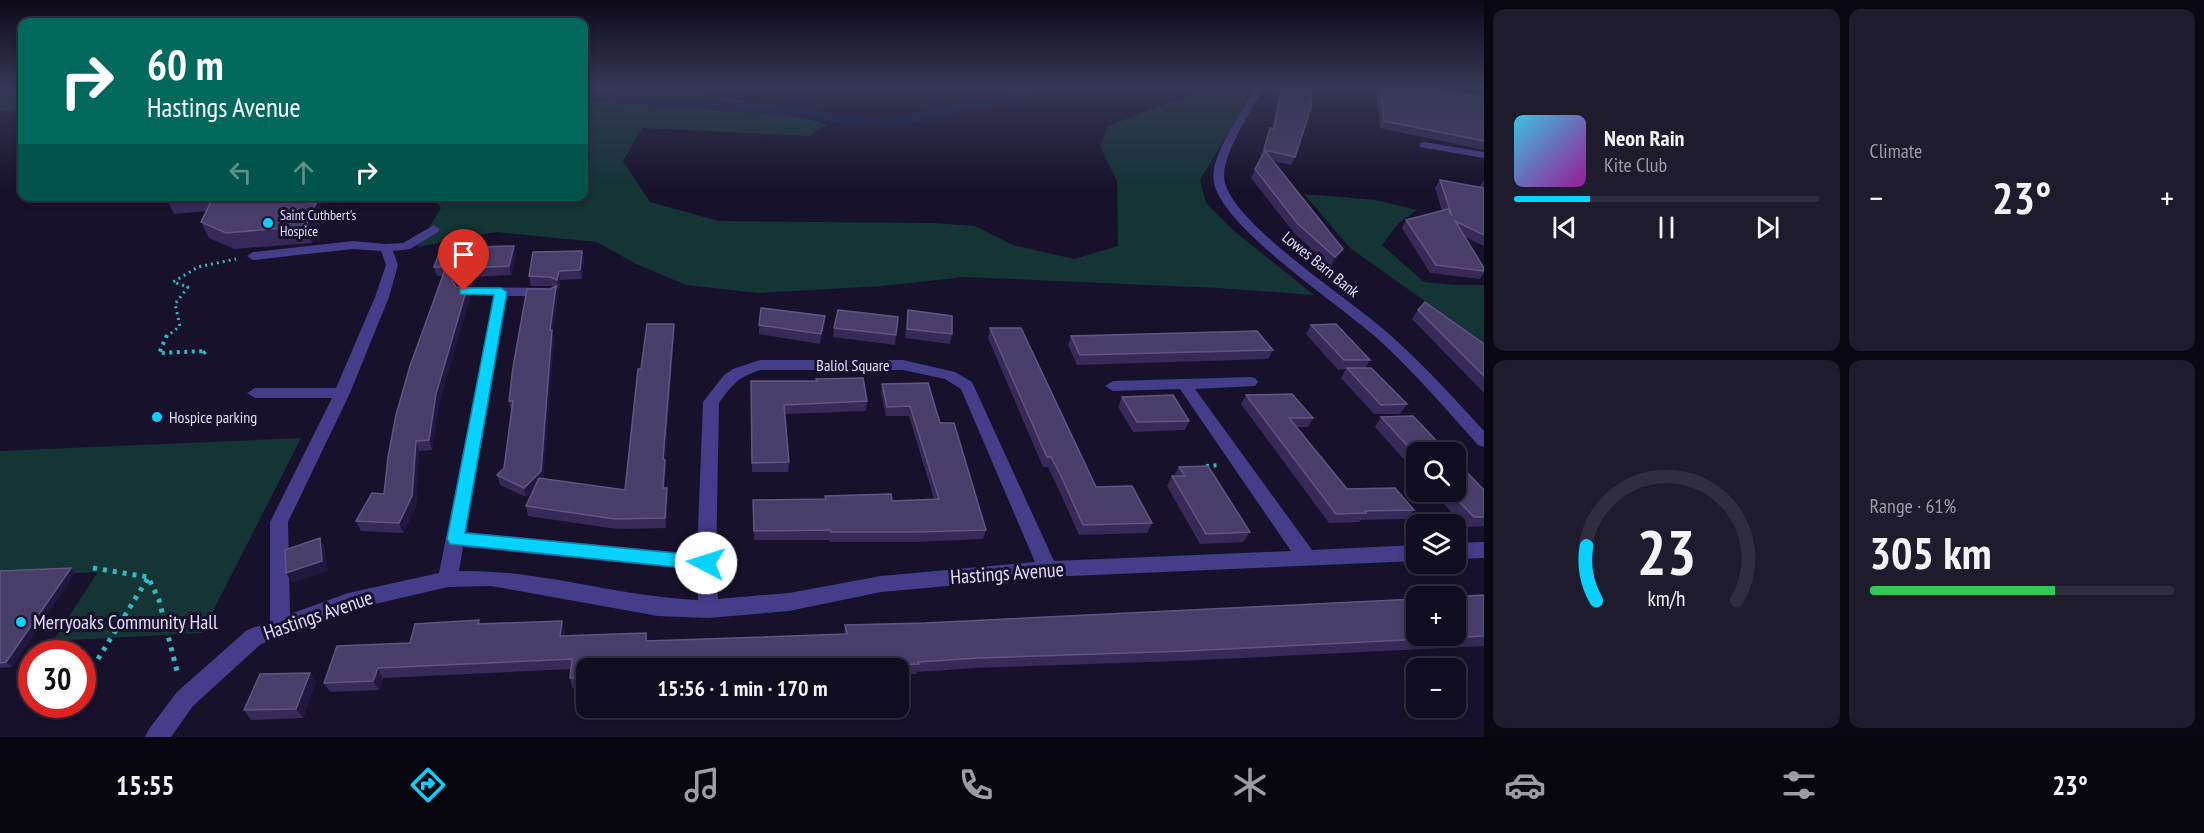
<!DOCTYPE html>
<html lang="en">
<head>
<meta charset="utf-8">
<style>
  body { margin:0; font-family:"PT Sans Narrow",sans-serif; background:#1e1b2d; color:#f1f3f6; height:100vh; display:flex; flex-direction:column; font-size:22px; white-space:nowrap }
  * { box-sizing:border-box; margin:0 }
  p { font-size:20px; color:#9c9ca5 }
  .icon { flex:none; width:33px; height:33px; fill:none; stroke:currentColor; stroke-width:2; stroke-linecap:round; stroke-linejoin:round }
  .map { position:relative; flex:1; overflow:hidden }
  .panel { display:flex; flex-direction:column; gap:9px; padding:9px; background:#090712; width:720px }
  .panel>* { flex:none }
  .top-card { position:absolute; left:18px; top:18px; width:570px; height:183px; border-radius:12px; box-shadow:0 3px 9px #0003,0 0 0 2px #302d3e; background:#00695c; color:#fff; overflow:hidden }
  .fabs { position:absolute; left:1406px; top:442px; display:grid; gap:12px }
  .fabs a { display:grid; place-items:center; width:60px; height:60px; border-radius:12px; background:#110d20; box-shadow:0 3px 9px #0003,0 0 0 2px #302d3e; font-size:30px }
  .speed { position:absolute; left:18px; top:640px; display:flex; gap:12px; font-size:30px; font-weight:700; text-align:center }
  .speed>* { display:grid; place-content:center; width:78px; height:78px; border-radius:50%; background:#110d20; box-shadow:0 3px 9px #0003,0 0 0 2px #302d3e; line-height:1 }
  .speed .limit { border:9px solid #d22; background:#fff; color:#111 }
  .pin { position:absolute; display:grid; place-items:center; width:51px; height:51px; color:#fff; margin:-62px -26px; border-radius:50% 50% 50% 0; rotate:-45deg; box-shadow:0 0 6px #0007 }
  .pin .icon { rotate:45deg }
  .me { position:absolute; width:66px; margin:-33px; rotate:275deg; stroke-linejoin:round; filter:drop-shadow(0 0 4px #0008) }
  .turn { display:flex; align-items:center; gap:21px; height:126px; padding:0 30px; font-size:27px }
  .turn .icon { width:78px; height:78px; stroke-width:2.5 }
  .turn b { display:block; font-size:42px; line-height:51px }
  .lanes { display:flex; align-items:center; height:57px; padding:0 30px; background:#0003; justify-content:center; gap:30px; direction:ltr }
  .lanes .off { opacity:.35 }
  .big { font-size:45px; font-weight:700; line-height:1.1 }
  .panel .card { flex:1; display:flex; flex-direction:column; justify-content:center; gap:9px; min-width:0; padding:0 21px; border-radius:12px; background:#1e1b2d }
  .panel .dial { align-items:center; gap:0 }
  .dial svg { height:156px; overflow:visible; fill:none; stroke:#302d3e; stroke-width:7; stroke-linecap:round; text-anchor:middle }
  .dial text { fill:#f1f3f6; stroke:none }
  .song { display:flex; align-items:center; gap:18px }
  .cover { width:72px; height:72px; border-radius:9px; background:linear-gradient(135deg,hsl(190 70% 55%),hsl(300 70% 35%)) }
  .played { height:6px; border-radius:3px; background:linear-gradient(90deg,#07d2ff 25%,#302d3e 25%) }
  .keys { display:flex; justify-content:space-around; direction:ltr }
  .heat { display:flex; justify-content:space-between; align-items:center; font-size:33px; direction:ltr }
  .charge { height:9px; border-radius:4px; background:linear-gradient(90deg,#34c759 61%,#302d3e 0) }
  .panel .tiles { flex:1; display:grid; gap:9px; grid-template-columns:repeat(2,1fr) }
  .trip { position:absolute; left:576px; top:658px; width:333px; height:60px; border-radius:12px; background:#110d20; box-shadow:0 3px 9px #0003,0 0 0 2px #302d3e; font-weight:700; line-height:60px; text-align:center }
  .menu { display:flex; height:96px; justify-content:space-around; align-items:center; background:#07050d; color:#9c9ca5 }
  .menu .icon { width:42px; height:42px }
  .menu .on { color:#07d2ff }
  .menu b { font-size:27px; color:#f1f3f6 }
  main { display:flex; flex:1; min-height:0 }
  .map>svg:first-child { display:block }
</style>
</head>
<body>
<main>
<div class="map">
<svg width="1484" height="737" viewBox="0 0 1484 737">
  <rect width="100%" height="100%" fill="#17112b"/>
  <path fill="#143435" d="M22 87V108L0 111V89Z
    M584 87H677L666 89 755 102 827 125 809 136 642 128 623 161 650 202 719 221 934 223 975 226 1013 245 1074 259 1118 246 1117 181 1100 146 1108 126C1147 112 1209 82 1249 88L1245 90 1248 92 1243 107 1200 180 1206 203 1234 231 1314 295 1218 288 964 277 882 286 758 293 686 285 636 264 597 242 496 232 417 247 441 208 433 197 584 196Z
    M1304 194 1376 200 1417 210 1398 224 1382 245 1424 282 1456 285H1484V343L1350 248Z
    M301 438 202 633 53 641 98 572 0 577V451Z"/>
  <path fill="#0b1d4a" d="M1035 87H1070L901 125 849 124 757 113 584 101V91L628 96 768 104 869 119H891Z"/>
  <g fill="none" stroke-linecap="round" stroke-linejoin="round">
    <path stroke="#30bbbe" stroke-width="3" stroke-dasharray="2 4" stroke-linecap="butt" d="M166 337 180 326 175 304 188 287 173 282 198 267 236 259"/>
    <path stroke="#30bbbe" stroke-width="4" stroke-dasharray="3 4.5" stroke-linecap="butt" d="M167 335 159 353 206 351 203 354
      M1206 466 1220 465"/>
    <path stroke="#30bbbe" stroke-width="5" stroke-dasharray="4 6" stroke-linecap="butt" d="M93 568 148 577 159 600 178 675
      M98 659 148 578"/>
    <path fill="#453c8a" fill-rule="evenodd" d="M1255 87H1263C1253 110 1218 158 1225 183 1237 227 1351 300 1388 333 1422 363 1453 397 1484 431V447L1478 445C1446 409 1414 372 1378 339 1340 305 1224 229 1214 183 1208 157 1244 110 1255 87Z
      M1424 142 1484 152V158L1420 147V143Z
      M434 225 440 229 438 232 410 249 393 251 398 265 389 297 350 393 288 522 290 614 348 593 439 573 494 296 459 294 457 291 464 287 546 288 553 292 546 296H507L466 532 697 554 703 402 724 375 733 369 760 360H903L955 372 972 382 1054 561 1291 551 1180 389 1113 391 1105 386 1113 381 1250 377 1255 378 1258 382 1255 386 1195 389 1312 550 1416 545V561L1048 577 881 592 789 611 708 618 658 616 491 586 448 587 349 610 261 644 193 706 171 737H145L149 729 177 692 247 630 270 622V522L332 398H255L247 393 255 388H336L375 297 386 265 381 251 353 249 253 260 247 256 253 252 353 241 386 244 403 243ZM761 370H903L945 379 961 389 1035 562 881 576 789 593 718 599 716 563 719 403C733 384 738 377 761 370ZM463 547 697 570 698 600C618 597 539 569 459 571Z
      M1484 542V558L1455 559V543Z"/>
  </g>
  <path fill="#372a59" d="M1280 87H1311L1295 157 1291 165 1273 161 1338 258 1330 266 1294 233 1251 178 1260 158 1267 136 1270 128H1272Z
    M1377 87H1412L1484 97V150L1380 128 1376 89Z
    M1440 180 1479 187 1484 180V246L1465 237 1484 268V273L1480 279 1430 273 1402 228 1406 220 1442 211 1435 188Z
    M167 196H324L318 210 322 219 312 243 234 249 209 238 201 222 207 211 174 214 166 198Z
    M514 246 516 255 511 275 475 277 473 285H463L460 287 467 288 470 297 439 404 432 450 419 451 416 506 403 533 361 531 356 521 384 494 443 276H437L434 267Z
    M582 251 584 260 582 279 560 280 559 289 557 288 558 295 552 333 554 339 543 479 625 490 641 369 674 333 665 460 666 469 664 488 668 498 666 528 617 529 528 516 526 506 533 491 526 497 500 485 497 475 504 468 511 411 509 401 550 289 554 287 552 286H531L529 276Z
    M908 310 952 334 950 344 905 338Z
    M1418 310 1484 344V393L1412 319Z
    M759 325H825L820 344 759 334Z
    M1311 325 1370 360 1365 368 1407 404 1400 414H1374L1341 378 1346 369 1338 370 1306 334Z
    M834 328 896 335 895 345 833 337Z
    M990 328 1096 487 1152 523 1147 533 1079 535 1058 488 1048 467H1043L988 338Z
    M1071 336 1273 350 1268 359 1077 365 1068 345Z
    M751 381 867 401 866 411 785 414 789 462 788 472H752Z
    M882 384 940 423 986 530 983 539 915 542H830L829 540H754L753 500 825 499V496L892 501 934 499 909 416H886L881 393Z
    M1246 395 1313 418 1308 427H1296L1347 489 1414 510 1407 519 1361 520 1359 522 1329 523 1241 404Z
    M1122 397 1189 421 1185 430 1133 432 1118 407Z
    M1381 417 1416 453V473L1375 427Z
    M1179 467 1250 532 1243 542 1200 544 1167 486 1172 476H1174Z
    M1484 490V526L1465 527 1433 492H1455Z
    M71 568 75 573 12 667 0 668V571Z
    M1484 595V646L1179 661 975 668 917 672 916 674H898V669H586V687L572 688 570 678 571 669 383 678 379 690 330 692 324 683 410 643 479 620 480 624 565 631 564 636 646 633 647 641 844 634 845 625 925 623Z
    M310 673 316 682 303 718 251 720 244 710Z"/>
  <path fill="#22183f" d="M311 196H324L318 210 322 219 312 243 306 226 308 203Z
    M514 246 516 255 511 275 509 266Z
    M1343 249 1338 258 1330 266 1335 257Z
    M582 251 584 260 582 279 580 270Z
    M473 268 475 277 473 285 471 276Z
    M559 271 560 280 559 289 557 280Z
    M460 276 463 285 455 290 452 281Z
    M556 286 558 295 552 333 554 339 543 481 526 497 524 488Z
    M467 288 470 297 439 404 432 450 429 440 436 394Z
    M825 316V325L820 344 821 334Z
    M674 324V333L664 469 663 459Z
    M416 441 419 451 416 506 403 533 399 523Z
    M665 460 666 469 664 498 663 488Z
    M667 488 668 498 666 528 665 518Z
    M320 538 325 548 328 571 292 583 286 573Z
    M71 568 75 573 12 667 6 662Z
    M562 621 565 631 562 646 560 636Z
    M378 668 383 678 379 690 373 681Z
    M310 673 316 682 303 718 296 709Z"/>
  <path fill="#493d6a" stroke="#615682" stroke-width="1.5" d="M1282 87H1311V108L1295 157 1264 150 1270 128 1274 129Z
    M1380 87H1412L1484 97V141L1384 121Z
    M1265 151 1343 249 1335 257 1298 224 1255 169Z
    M1440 180 1484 188V235L1455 221 1484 268V271L1436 265 1406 220 1448 209 1452 216Z
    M214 196H311L308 203H316L306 226 226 233 201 222Z
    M514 246 509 266 473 268 471 276H460L452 281 456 287 467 288 436 394 429 440 416 441 412 496 399 523 356 521 372 493 384 494 388 457 396 415 410 366 446 267H434L441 248Z
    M582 251 580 270 559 271 557 280 550 277 529 276 533 252Z
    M556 286 550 330H552L541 471 524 488 497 475 504 468 513 401H509L513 367 527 289H550Z
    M1425 302 1484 344V376L1418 310Z
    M761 308 825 316 821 334 759 325Z
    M838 310 898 317 896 335 834 328Z
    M908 310 952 316V334L907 329Z
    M647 324H674L663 459 665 460 663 488H667L665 518 615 519 526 506 539 478 625 490 638 369H641Z
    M1336 324 1370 360H1344L1311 325Z
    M990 328H1021L1096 487 1132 486 1152 523 1083 525 1062 478 1051 457H1047Z
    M1257 331 1273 350 1080 355 1071 336Z
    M1347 368H1371L1407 404 1381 405Z
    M863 378 867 401 784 405 789 462 752 463 751 381H817L816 379Z
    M928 383 940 423H954L986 530 917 532H831L830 530 754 531 753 500 826 499 825 496 891 494 892 501 939 499 910 406 887 407 882 384Z
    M1292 394 1313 418H1289L1347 489 1395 488 1414 510 1365 511 1366 513 1336 514 1246 395Z
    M1173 395 1189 421 1137 422 1122 397Z
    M1413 416 1448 453H1416V455L1381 417Z
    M1455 460 1484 490V517H1474L1450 492H1455Z
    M1208 466 1250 532 1206 534 1172 476H1185L1179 467Z
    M320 538 322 561 286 573 285 550Z
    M71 568 6 662 0 663V571Z
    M1484 595V636L1185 651 979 658 918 662 919 664 828 667V669H586V677L570 678 572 659 378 668 373 681 324 683 337 646 410 643 415 624 479 620 478 624 562 621 560 636 646 633V641L847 634 845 625 925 623 1416 599V636H1455V597H1451Z
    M310 673 296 709 244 710 260 674Z"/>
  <linearGradient id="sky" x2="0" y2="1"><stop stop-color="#0d0918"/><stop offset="0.46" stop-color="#363855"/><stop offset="1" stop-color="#363855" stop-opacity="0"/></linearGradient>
  <rect width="1484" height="190" fill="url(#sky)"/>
  <path fill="#07d2ff" stroke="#0588a6" stroke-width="1.5" d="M464 288H501L507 292 465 533 706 556 712 558 715 563 712 568 706 570 450 544 447 539 494 295 460 294V289Z"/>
  <g fill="#07d2ff" stroke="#17112b" stroke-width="2">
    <circle cx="268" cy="223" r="6"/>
    <circle cx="157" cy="417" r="6"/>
    <circle cx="21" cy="622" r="6"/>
  </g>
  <g text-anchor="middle" stroke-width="6" stroke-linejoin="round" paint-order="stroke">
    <g font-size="14" fill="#e2dbff" stroke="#17112b" text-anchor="start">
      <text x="280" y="220">Saint Cuthbert's<tspan x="280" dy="16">Hospice</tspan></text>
    </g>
    <g font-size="16" fill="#e2dbff" stroke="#17112b">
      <text transform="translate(1321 264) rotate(39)" y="6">Lowes Barn Bank</text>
      <text x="853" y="371">Baliol Square</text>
    </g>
    <g font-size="16" fill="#e2dbff" stroke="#17112b" text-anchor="start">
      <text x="169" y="423">Hospice parking</text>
    </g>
    <g font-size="20" fill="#e2dbff" stroke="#17112b">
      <text transform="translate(1007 573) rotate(-4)" y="7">Hastings Avenue</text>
      <text transform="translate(318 615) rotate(-19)" y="7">Hastings Avenue</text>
    </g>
    <g font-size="20" fill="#e2dbff" stroke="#17112b" text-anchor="start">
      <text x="33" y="629">Merryoaks Community Hall</text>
    </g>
  </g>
</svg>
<div class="fabs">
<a><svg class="icon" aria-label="search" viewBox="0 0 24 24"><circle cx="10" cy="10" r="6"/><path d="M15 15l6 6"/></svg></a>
<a><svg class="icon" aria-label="layers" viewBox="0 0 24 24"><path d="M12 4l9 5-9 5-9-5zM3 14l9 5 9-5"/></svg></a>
<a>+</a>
<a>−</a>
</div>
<div class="speed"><div class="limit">30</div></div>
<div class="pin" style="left:464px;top:291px;background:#d93025"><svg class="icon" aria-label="arrive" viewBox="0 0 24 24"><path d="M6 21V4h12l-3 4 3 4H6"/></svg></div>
<svg class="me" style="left:706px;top:563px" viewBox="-20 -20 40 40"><circle r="19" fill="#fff"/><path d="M0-13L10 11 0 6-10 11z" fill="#07d2ff"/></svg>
<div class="trip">15:56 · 1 min · 170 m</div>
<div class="top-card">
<div class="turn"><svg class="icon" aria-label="right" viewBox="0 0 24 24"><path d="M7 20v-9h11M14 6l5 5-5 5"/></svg><div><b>60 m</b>Hastings Avenue</div></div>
<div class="lanes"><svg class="icon off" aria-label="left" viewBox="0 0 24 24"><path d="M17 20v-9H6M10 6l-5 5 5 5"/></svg><svg class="icon off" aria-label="ahead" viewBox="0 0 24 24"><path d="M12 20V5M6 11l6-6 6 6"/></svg><svg class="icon" aria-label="right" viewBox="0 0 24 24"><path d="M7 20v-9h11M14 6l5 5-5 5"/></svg></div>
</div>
</div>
<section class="panel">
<div class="tiles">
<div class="card">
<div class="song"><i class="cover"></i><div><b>Neon Rain</b><p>Kite Club</p></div></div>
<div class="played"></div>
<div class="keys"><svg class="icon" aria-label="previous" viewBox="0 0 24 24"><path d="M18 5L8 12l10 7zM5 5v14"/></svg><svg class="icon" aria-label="pause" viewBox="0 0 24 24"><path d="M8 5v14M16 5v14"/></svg><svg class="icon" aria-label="next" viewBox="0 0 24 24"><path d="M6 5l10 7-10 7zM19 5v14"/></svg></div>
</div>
<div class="card"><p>Climate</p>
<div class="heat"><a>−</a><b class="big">23°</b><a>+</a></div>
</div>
<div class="card dial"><svg viewBox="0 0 100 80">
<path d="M14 69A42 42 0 1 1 86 69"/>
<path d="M14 69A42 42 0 0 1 9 41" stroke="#07d2ff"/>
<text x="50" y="56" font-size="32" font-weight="700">23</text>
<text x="50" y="72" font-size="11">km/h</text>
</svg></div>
<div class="card"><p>Range · 61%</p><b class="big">305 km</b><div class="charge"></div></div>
</div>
</section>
</main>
<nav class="menu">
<b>15:55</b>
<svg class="icon on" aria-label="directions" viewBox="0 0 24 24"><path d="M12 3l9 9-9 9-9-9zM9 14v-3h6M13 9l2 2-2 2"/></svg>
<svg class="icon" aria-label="music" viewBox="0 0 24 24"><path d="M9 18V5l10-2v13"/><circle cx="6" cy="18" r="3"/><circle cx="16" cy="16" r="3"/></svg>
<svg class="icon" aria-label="phone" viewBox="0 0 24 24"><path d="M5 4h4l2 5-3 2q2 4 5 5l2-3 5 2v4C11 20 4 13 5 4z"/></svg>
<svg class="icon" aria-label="climate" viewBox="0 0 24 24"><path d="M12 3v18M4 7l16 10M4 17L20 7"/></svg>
<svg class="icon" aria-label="car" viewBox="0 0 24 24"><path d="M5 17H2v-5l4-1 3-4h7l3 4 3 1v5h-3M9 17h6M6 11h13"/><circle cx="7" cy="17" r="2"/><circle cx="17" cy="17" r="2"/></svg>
<svg class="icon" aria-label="filters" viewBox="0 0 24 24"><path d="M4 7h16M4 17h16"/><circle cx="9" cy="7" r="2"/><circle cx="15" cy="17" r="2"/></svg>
<b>23°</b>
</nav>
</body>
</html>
